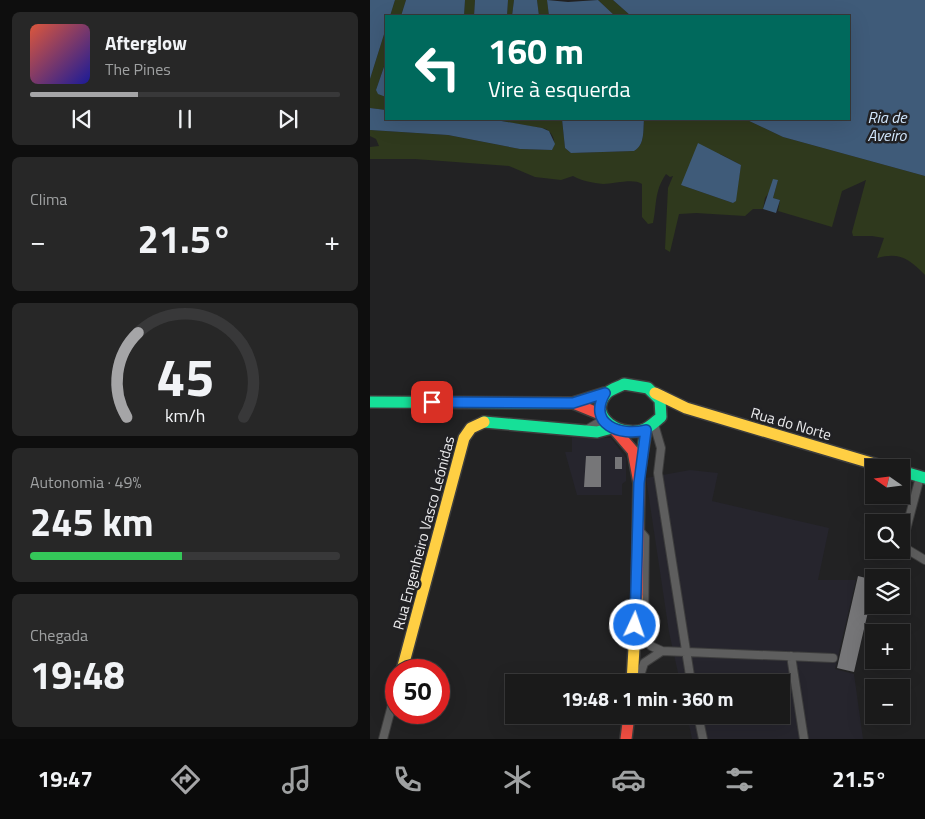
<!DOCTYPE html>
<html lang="pt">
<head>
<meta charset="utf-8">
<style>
  body { margin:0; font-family:"Titillium Web",sans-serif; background:#272727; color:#f1f3f6; height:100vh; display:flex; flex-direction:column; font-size:19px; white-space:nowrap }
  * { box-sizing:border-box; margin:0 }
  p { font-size:16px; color:#9fa1a2 }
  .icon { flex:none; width:28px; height:28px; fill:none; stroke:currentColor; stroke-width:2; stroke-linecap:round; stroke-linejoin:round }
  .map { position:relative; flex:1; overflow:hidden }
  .side { display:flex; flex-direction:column; gap:12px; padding:12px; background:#0e0e0e; width:370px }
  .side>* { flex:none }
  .top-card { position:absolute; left:15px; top:15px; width:465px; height:105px; border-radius:0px; box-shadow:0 5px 20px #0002,0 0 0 1px #383839; background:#00695c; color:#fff; overflow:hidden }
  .needle { width:32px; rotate:284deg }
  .buttons { position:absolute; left:495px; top:459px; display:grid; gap:10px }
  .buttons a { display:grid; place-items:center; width:45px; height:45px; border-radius:0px; background:#1a1a1a; box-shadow:0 5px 20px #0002,0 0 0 1px #383839; font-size:25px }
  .speed { position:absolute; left:15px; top:659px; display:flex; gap:10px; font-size:25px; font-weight:700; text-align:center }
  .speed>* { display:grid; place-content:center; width:65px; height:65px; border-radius:50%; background:#1a1a1a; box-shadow:0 5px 20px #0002,0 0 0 1px #383839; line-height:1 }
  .speed .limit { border:8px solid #d22; background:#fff; color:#111 }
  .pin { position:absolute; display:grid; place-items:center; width:42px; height:42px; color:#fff; margin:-21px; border-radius:10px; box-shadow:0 2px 8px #0006 }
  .me { position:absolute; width:55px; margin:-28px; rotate:3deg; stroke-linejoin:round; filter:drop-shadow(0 0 4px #0008) }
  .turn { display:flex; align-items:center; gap:18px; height:105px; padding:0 20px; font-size:22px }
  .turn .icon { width:65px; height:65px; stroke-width:2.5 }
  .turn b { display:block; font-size:35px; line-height:42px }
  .big { font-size:38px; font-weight:700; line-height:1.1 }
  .side .widget { flex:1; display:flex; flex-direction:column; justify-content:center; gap:8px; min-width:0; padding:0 18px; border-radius:8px; background:#272727 }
  .side .dial { align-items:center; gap:0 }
  .dial svg { height:130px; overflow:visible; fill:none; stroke:#383839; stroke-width:7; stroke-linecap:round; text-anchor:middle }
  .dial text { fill:#f1f3f6; stroke:none }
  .song { display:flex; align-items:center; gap:15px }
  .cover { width:60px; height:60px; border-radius:8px; background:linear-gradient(135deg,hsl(10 70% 55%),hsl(240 70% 35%)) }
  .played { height:5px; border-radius:2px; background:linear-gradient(90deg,#a5a5a7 35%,#383839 35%) }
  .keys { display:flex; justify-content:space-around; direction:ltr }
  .heat { display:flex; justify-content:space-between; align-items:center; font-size:28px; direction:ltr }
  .charge { height:8px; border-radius:4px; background:linear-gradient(90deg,#34c759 49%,#383839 0) }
  .trip { position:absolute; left:135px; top:674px; width:285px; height:50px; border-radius:0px; background:#1a1a1a; box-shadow:0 5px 20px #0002,0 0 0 1px #383839; font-weight:700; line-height:50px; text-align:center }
  .tabs { display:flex; height:80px; justify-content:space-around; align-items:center; background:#0a0a0a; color:#9fa1a2 }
  .tabs .icon { width:35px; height:35px }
  .tabs .on { color:#a5a5a7 }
  .tabs b { font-size:22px; color:#f1f3f6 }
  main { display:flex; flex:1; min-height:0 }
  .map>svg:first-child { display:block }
</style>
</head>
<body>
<main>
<section class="side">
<div class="widget">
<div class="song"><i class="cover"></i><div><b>Afterglow</b><p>The Pines</p></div></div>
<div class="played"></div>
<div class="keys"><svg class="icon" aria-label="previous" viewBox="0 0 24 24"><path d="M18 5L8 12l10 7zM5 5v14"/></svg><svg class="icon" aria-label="pause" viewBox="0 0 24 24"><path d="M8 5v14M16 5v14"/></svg><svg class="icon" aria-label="next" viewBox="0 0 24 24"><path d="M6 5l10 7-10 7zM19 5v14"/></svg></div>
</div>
<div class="widget"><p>Clima</p>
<div class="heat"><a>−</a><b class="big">21.5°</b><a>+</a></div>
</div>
<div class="widget dial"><svg viewBox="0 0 100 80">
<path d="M14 69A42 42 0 1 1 86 69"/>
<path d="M14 69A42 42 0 0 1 21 17" stroke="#a5a5a7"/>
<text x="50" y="56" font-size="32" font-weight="700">45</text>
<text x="50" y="72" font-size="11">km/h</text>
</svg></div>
<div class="widget"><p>Autonomia · 49%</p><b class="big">245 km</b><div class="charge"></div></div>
<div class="widget"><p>Chegada</p><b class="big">19:48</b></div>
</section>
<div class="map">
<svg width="555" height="739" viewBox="0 0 555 739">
  <rect width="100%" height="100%" fill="#222223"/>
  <path fill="#26252d" d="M202 437 241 438 256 458V481L252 484V495H207L195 452H202Z
    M320 470 348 473 342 501 459 528 448 580H486L465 669 484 674 493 739H322L317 715H411V682H310L299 632 276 478Z"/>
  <path fill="#2f391d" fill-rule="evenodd" d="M25 0H36L31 16H20Z
    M95 0H105L104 16H94Z
    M138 0H144L142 16H137Z
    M167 0H177L179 16H169Z
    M228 0H243L261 16H245Z
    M16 28V61L6 90 16 97V110L0 108V79Z
    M120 119H192L195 148 201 153 264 151C275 145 273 130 274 119H375L413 137 555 176V275C539 259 530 252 507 258L514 238 502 236H483L482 232 496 180 472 191 462 227 408 211 410 200 403 198 408 180 395 198 393 209H383L375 216 326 213 309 214 300 252 295 249 298 188 303 176 300 177 296 174C284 192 287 204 283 223L278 224 272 217V184C263 178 245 184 233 184 223 183 212 181 203 176L191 180 165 177 139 166 45 159H0V147L9 146 6 139 0 136V130L78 135 150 149 182 150C186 142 184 134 176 129ZM350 154 371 165 365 201 363 203 311 185Z"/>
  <path fill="#3f5b79" d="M0 0H25L20 16H16V28L0 79Z
    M36 0H95L94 16H31Z
    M105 0H138L137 16H104Z
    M144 0H167L169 16H142Z
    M177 0 198 2 228 0 245 16H179Z
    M243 0H555V176L413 137 375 119H479V16H261Z
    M16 61V97L8 94 6 90Z
    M0 108 16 110V119H120L172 128 179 131 185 144 182 150 150 149 78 135 0 130Z
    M192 119H274C273 130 275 145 264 151L201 153 195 148Z
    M328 143 371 165 366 201 363 203 311 185Z
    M403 179 408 180 403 198 410 200 406 213 393 209Z"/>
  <path fill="#767678" d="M216 456H231V487H214Z
    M245 457H252V469H245Z
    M488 576 504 580V586L484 672 467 668Z"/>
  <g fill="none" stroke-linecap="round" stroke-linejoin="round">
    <g stroke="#3d3d3d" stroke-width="10">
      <path id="street" d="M284 424 291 448 288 473 321 682
        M216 430 233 420
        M550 477 533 541 535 548 555 560
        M269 530 275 537 274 634 281 646 292 651
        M421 656 434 739
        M268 682 274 663 292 651 463 658
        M328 715 333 739
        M13 739 26 690"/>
    </g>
    <g stroke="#3d3d3d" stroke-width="14">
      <path id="fast" d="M254 384 278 388 290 400 291 417C286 421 281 426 275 429 253 439 215 417 237 393 241 389 249 387 254 384Z
        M0 402 203 403 235 393
        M114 422 227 432 242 428
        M270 467 276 430
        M531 471 555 478"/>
    </g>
    <g stroke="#3d3d3d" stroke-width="14">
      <path id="slow" d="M285 393 316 408 518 468
        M32 670 94 438 101 428 114 422
        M262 682 267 597"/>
    </g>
    <g stroke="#3d3d3d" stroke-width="14">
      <path id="jam" d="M203 403 230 414
        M244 429 263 451 269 483 267 597
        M256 739 259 715"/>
    </g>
    <use href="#street" stroke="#5e5e5e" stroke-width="8"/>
    <use href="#fast" stroke="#16e098" stroke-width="11"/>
    <use href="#slow" stroke="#ffcf43" stroke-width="11"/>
    <use href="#jam" stroke="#f24e42" stroke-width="11"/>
  </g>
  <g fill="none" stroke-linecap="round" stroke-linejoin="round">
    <g stroke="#114b97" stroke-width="12">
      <path id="route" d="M62 402 203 403 235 393C217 424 250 437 276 430L269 483 265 625"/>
    </g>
    <use href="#route" stroke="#1a73e8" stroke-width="9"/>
  </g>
  <g text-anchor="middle" stroke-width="5" stroke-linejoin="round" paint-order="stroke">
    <g font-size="15" fill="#ececee" stroke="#212124">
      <text transform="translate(421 424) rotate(16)" y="5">Rua do Norte</text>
      <text transform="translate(54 533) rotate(-75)" y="5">Rua Engenheiro Vasco Leónidas</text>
    </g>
    <g font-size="16" font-style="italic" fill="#d2e7fd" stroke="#212124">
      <text x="517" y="123">Ria de<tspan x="517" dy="18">Aveiro</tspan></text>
    </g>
  </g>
</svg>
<div class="buttons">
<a><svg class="needle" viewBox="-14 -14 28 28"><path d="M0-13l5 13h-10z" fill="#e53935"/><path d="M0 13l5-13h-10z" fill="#9fa1a2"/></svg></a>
<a><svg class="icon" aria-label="search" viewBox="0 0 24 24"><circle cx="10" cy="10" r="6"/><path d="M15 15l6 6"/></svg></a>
<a><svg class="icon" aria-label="layers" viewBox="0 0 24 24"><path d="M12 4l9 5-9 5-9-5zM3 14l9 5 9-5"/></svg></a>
<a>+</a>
<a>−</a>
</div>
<div class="speed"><div class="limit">50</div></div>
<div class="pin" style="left:62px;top:402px;background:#d93025"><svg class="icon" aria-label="arrive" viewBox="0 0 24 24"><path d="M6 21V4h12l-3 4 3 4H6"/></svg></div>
<svg class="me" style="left:265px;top:625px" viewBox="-20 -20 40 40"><circle r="17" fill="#1a73e8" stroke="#fff" stroke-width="3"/><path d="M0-11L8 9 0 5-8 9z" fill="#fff"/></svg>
<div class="trip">19:48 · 1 min · 360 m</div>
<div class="top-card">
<div class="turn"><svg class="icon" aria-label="left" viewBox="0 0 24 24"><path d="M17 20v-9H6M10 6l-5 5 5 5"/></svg><div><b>160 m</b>Vire à esquerda</div></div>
</div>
</div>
</main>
<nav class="tabs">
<b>19:47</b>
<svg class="icon on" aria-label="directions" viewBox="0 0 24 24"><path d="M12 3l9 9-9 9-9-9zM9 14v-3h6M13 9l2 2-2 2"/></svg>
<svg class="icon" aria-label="music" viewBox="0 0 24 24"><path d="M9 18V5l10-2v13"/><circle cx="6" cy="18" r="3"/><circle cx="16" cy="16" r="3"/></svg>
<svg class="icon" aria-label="phone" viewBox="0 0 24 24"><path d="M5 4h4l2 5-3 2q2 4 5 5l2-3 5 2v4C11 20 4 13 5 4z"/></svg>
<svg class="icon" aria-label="climate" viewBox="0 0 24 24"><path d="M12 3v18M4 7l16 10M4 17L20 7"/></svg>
<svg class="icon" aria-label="car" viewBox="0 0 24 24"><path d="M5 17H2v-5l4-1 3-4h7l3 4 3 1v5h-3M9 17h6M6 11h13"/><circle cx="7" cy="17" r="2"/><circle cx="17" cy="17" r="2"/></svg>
<svg class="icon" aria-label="filters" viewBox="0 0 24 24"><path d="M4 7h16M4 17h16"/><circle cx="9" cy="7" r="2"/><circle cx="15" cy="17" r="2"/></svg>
<b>21.5°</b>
</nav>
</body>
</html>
